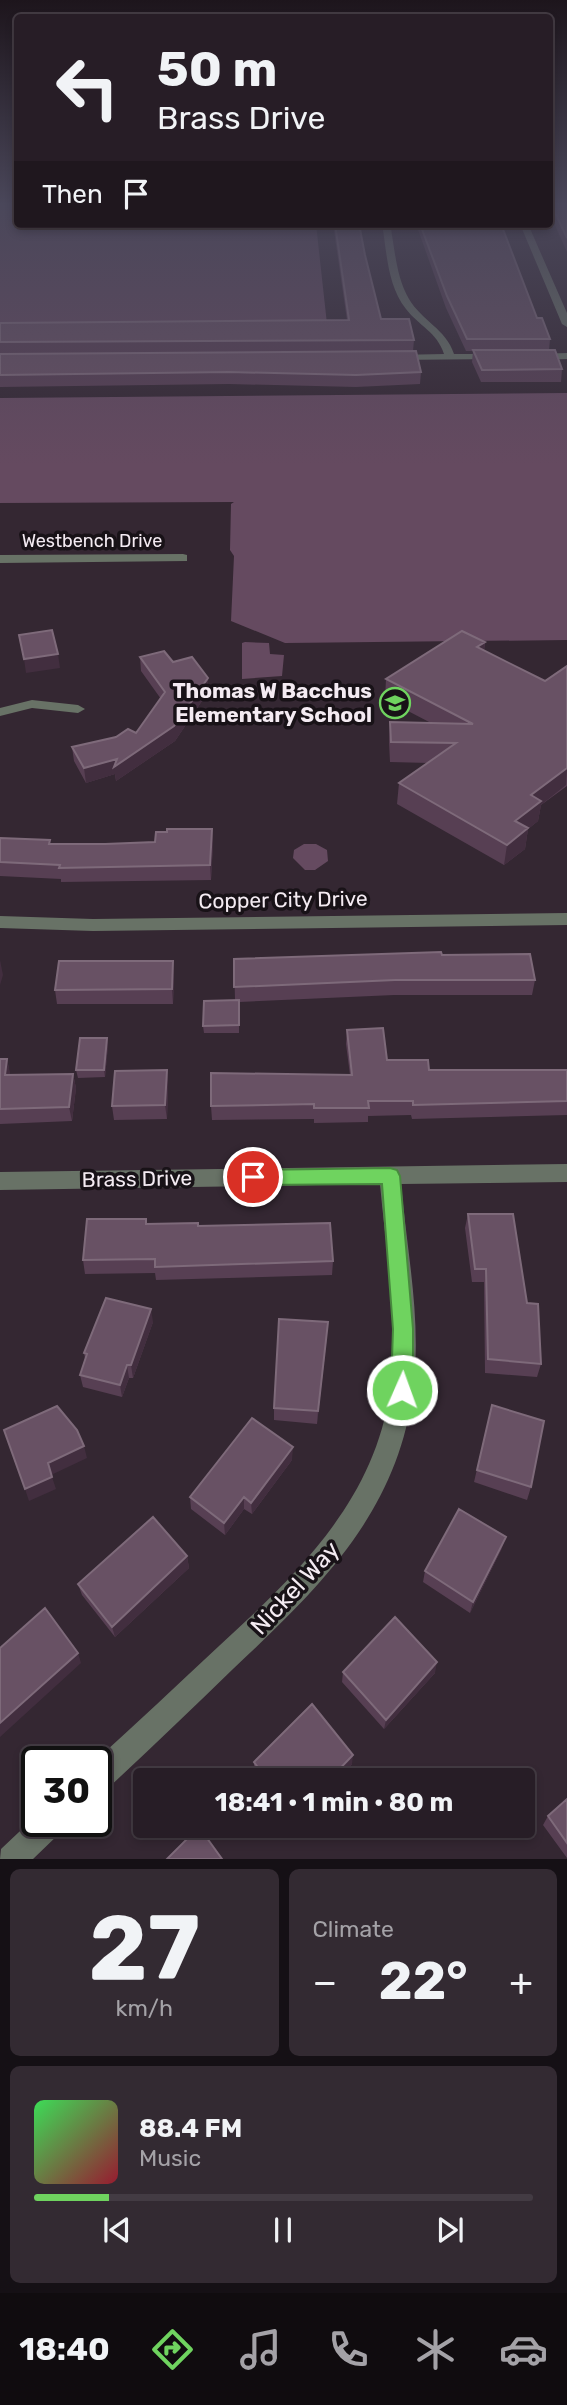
<!DOCTYPE html>
<html lang="en">
<head>
<meta charset="utf-8">
<style>
  body { margin:0; font-family:Rubik,sans-serif; background:#332a32; color:#f1f3f6; height:100vh; display:flex; flex-direction:column; font-size:26px; white-space:nowrap }
  * { box-sizing:border-box; margin:0 }
  p { font-size:23px; color:#a4a2a7 }
  .icon { flex:none; width:38px; height:38px; fill:none; stroke:currentColor; stroke-width:2; stroke-linecap:round; stroke-linejoin:round }
  .map { position:relative; height:1859px; overflow:hidden }
  .drawer { display:flex; flex-direction:column; gap:10px; padding:10px; background:#151015; flex:1 }
  .drawer>* { flex:none }
  .banner { position:absolute; left:14px; top:14px; width:539px; height:214px; border-radius:7px; box-shadow:0 4px 10px #0003,0 0 0 2px #433b43; background:#271d26; color:#f1f3f6; overflow:hidden }
  .speed { position:absolute; left:21px; top:1746px; display:flex; gap:14px; font-size:35px; font-weight:700; text-align:center }
  .speed>* { display:grid; place-content:center; width:91px; height:91px; border-radius:50%; background:#271d26; box-shadow:0 4px 10px #0003,0 0 0 2px #433b43; line-height:1 }
  .speed .limit { border:4px solid #111; border-radius:10px; background:#fff; color:#111 }
  .pin { position:absolute; display:grid; place-items:center; width:60px; height:60px; color:#fff; margin:-30px; border:4px solid #fff; border-radius:50%; box-shadow:0 2px 7px #0007 }
  .me { position:absolute; width:77px; margin:-38px; rotate:2deg; stroke-linejoin:round; filter:drop-shadow(0 0 5px #0008) }
  .turn { display:flex; align-items:center; gap:24px; height:147px; padding:0 28px; font-size:32px }
  .turn .icon { width:91px; height:91px; stroke-width:2.5 }
  .turn b { display:block; font-size:49px; line-height:60px }
  .then { display:flex; align-items:center; height:66px; padding:0 28px; background:#0003; gap:14px; font-size:26px }
  .big { font-size:52px; font-weight:700; line-height:1.1 }
  .drawer .card { flex:1; display:flex; flex-direction:column; justify-content:center; gap:10px; min-width:0; padding:0 24px; border-radius:10px; background:#332a32 }
  .drawer .dial { align-items:center; gap:0 }
  .dial b { font-size:91px; line-height:1 }
  .song { display:flex; align-items:center; gap:21px }
  .cover { width:84px; height:84px; border-radius:10px; background:linear-gradient(135deg,hsl(130 70% 55%),hsl(350 70% 35%)) }
  .played { height:7px; border-radius:4px; background:linear-gradient(90deg,#6fd35f 15%,#433b43 15%) }
  .keys { display:flex; justify-content:space-around; direction:ltr }
  .heat { display:flex; justify-content:space-between; align-items:center; font-size:38px; direction:ltr }
  .drawer .tiles { flex:1; display:grid; gap:10px; grid-template-columns:1fr 1fr }
  .card:last-child { grid-column:span 2 }
  .trip { position:absolute; left:133px; top:1768px; width:402px; height:70px; border-radius:7px; background:#271d26; box-shadow:0 4px 10px #0003,0 0 0 2px #433b43; font-weight:700; line-height:70px; text-align:center }
  .tab-bar { display:flex; height:112px; justify-content:space-around; align-items:center; background:#100c0f; color:#a4a2a7 }
  .tab-bar .icon { width:49px; height:49px }
  .tab-bar .active { color:#6fd35f }
  .tab-bar b { font-size:32px; color:#f1f3f6 }
  .map>svg:first-child { display:block }
</style>
</head>
<body>
<div class="map">
<svg width="567" height="1859" viewBox="0 0 567 1859">
  <rect width="100%" height="100%" fill="#342732"/>
  <path fill="#654a60" d="M17 204 18 224H316L327 324 0 327V205Z
    M567 393V640L285 643 231 621 234 556 230 550 231 504 234 502 0 503V398Z
    M245 642 269 643 270 654 284 655 282 676 242 679V643Z
    M304 844H316L327 850 328 861 315 870H305L293 858 294 850Z"/>
  <g fill="none" stroke-linecap="round" stroke-linejoin="round">
    <path fill="#687266" fill-rule="evenodd" d="M382 224H390C395 249 396 277 409 299 422 321 446 329 454 354H494L499 357 498 359 392 360V356L396 355 444 354C437 332 419 326 406 309 387 285 387 252 382 224Z
      M520 224H528L567 313V327L562 324Z
      M567 353V359L536 360 531 357 536 354Z
      M183 554 187 555V561L0 563V555Z
      M32 700 78 705 85 709 78 713 32 708 0 716V708Z
      M567 913V925L93 931 0 928V916L93 919Z
      M567 1164V1182L401 1184C407 1252 422 1322 413 1390 398 1513 318 1589 233 1669 191 1710 149 1750 106 1790L96 1794 94 1762C136 1724 177 1685 219 1646 297 1574 374 1502 390 1391 400 1323 386 1253 380 1184L0 1190V1172Z
      M37 1815V1822H65L61 1832 33 1859H0L1 1849Z"/>
  </g>
  <path fill="#573f53" d="M550 204H567V252L550 214Z
    M333 224H359L365 255 381 319 414 340 413 351 421 372 420 384 356 387 229 384 0 387V323L347 320Z
    M416 224H501L537 318 550 339 549 350 562 369 561 382H481L472 362 473 351H466L446 308Z
    M485 642 484 651 545 681 567 666V786L541 805 538 821 528 829 525 849 504 865 397 804 399 783 429 763 390 762 389 742 390 722 431 723 385 699 386 679Z
    M140 657 173 662 208 692 175 741 116 781 115 774 86 783 74 761 72 747 136 733 161 699 141 671Z
    M212 829 213 843 211 880 61 882V879L0 876V838L50 844H105L155 842 167 832Z
    M442 955 535 980 532 995H394L239 1002V1033H204L203 1026 235 1000 234 959Z
    M174 975 173 1004H57L55 990Z
    M347 1030 387 1060 429 1070H567V1115L412 1119 411 1115 368 1116V1122L314 1123V1119L212 1120 211 1106 350 1075 346 1044Z
    M107 1038 108 1045 105 1077 78 1078 76 1070Z
    M0 1059H7L10 1075 73 1074 76 1088 72 1121 0 1124Z
    M167 1070 168 1085 167 1119 114 1120 112 1106Z
    M468 1214 527 1303 541 1364 537 1377 485 1373 484 1282H472L465 1228Z
    M146 1219 147 1224 199 1226 333 1261 332 1275 156 1280 155 1273 85 1274 83 1260Z
    M153 1322 133 1378H129L122 1397 83 1387 80 1375 85 1359 84 1353Z
    M327 1336 317 1424 274 1420V1408Z
    M492 1405 531 1487 527 1500 474 1482Z
    M292 1460 252 1514 244 1509 225 1535 191 1509 190 1497Z
    M502 1548 470 1613 423 1582 425 1571Z
    M187 1556 189 1568 115 1637 82 1595 78 1584Z
    M343 1672 435 1673 384 1729 342 1682Z
    M254 1762 352 1764 337 1780H261L254 1771Z
    M567 1799V1858L543 1825 548 1816Z"/>
  <path fill="#422e3f" d="M485 642 482 661 477 647Z
    M58 654 60 668 26 673 24 659Z
    M208 678V692L175 741 116 781 115 774 86 783 84 768 117 759Z
    M567 768 566 785 541 805 538 821 528 829 525 849 504 865 507 845 515 821 531 795Z
    M212 829 213 843 211 880 210 865Z
    M0 960 3 975 0 985Z
    M173 961 174 975 173 1004 172 989Z
    M107 1038 108 1045 105 1077 104 1070Z
    M7 1059 10 1073 8 1089 5 1075Z
    M167 1070 168 1085 167 1119 165 1105Z
    M73 1074 76 1088 72 1121 69 1107Z
    M151 1309 153 1322 133 1378 131 1365Z
    M328 1322 327 1336 317 1424 318 1411Z
    M127 1365 129 1378 122 1397 120 1385Z
    M84 1446 87 1458 51 1475 48 1463Z
    M293 1447 292 1460 252 1514 251 1503Z
    M52 1477 56 1489 29 1501 25 1489Z
    M244 1497V1509L225 1535 224 1523Z
    M506 1537 502 1548 470 1613 473 1602Z
    M187 1556 189 1568 115 1637 112 1627Z
    M78 1653 81 1663 0 1737V1723Z
    M437 1662 435 1673 384 1729 386 1720Z
    M353 1755 352 1764 337 1780H329Z"/>
  <path fill="#685164" stroke="#7e6a7a" stroke-width="2" d="M551 204H567V238Z
    M335 224H359L365 255 381 319H409L414 340 0 342V323L349 320Z
    M420 224H501L537 318H542L550 339H467L447 296Z
    M473 350H555L562 369 482 370Z
    M416 351 421 372 356 375 229 372 0 375V354Z
    M52 630 58 654 24 659 19 635Z
    M462 631 485 642 477 647 545 681 567 666V768L531 795 541 801 515 821 528 828 507 845 399 783 456 743 391 742 390 722 473 724 386 679Z
    M164 651 173 662 192 657 208 678 174 726 114 767 117 759 84 768 72 747 116 737 128 729 136 733 165 692 140 657Z
    M167 829H212L210 865 59 868 60 865 0 862V838L50 840 49 844H105L155 842 156 832H167Z
    M441 952 442 955 530 954 535 980H395L234 987V959Z
    M59 961H173L172 989 55 990Z
    M239 1000V1025L203 1026 204 1001Z
    M383 1028 387 1060H428L429 1070H567V1101L413 1105V1101H368L369 1108H314V1104L211 1106V1073L352 1075 347 1030Z
    M80 1038H107L104 1070H76Z
    M0 1059H7L5 1075 73 1074 69 1107 0 1109Z
    M167 1070 165 1105 112 1106 115 1071Z
    M468 1214H513L527 1303 538 1304 541 1364 488 1359 486 1269H475Z
    M87 1219H146V1224L198 1223V1226L330 1223 333 1261 155 1267V1259L83 1260Z
    M106 1298 151 1309 131 1365H127L120 1385 80 1375 87 1354 84 1353Z
    M279 1319 328 1322 318 1411 274 1408Z
    M492 1405 544 1421 531 1487 477 1470Z
    M57 1406 77 1430 84 1446 48 1463 52 1477 25 1489 4 1430Z
    M252 1418 293 1447 251 1503 244 1497 224 1523 190 1497Z
    M459 1509 506 1537 473 1602 425 1571Z
    M153 1517 187 1556 112 1627 78 1584Z
    M45 1608 78 1653 0 1723V1648Z
    M395 1617 437 1662 386 1720 343 1672Z
    M312 1704 353 1755 329 1780H267L254 1762Z
    M567 1799V1843L548 1816Z
    M199 1827 222 1859H167Z"/>
  <linearGradient id="sky" x2="0" y2="1"><stop stop-color="#1d151c"/><stop offset="0.44" stop-color="#4a475a"/><stop offset="1" stop-color="#4a475a" stop-opacity="0"/></linearGradient>
  <rect width="567" height="465" fill="url(#sky)"/>
  <path fill="#6fd35f" stroke="#48893e" stroke-width="2" d="M390 1168 397 1170 400 1176 413 1329V1390L410 1397 402 1400 395 1397 391 1390 393 1329 382 1184 253 1185 246 1183 243 1177 246 1172 253 1170Z"/>
  <defs>
    <g id="school-ring" transform="scale(1.575)"><circle r="9.5" fill="#181217" stroke="#6fd35f" stroke-width="1.5"/><path d="M0-5L7-2L0 1L-7-2ZM-4 1L0 2.5L4 1V4Q0 6-4 4Z" fill="#6fd35f"/></g>
  </defs>
  <g fill-rule="evenodd">
    <use href="#school-ring" x="395" y="703"/>
  </g>
  <g text-anchor="middle" stroke-width="7" stroke-linejoin="round" paint-order="stroke">
    <g font-size="18" fill="#f4ebf2" stroke="#181217">
      <text x="92" y="547">Westbench Drive</text>
    </g>
    <g font-size="21" font-weight="bold" fill="#f4ebf2" stroke="#181217" text-anchor="end">
      <text x="372" y="698">Thomas W Bacchus<tspan x="372" dy="24">Elementary School</tspan></text>
    </g>
    <g font-size="21" fill="#f4ebf2" stroke="#181217">
      <text transform="translate(283 900) rotate(-1)" y="7">Copper City Drive</text>
      <text transform="translate(137 1179) rotate(-1)" y="7">Brass Drive</text>
    </g>
    <g font-size="24" fill="#f4ebf2" stroke="#181217">
      <text transform="translate(295 1588) rotate(-47)" y="8">Nickel Way</text>
    </g>
  </g>
</svg>
<div class="speed"><div class="limit">30</div></div>
<div class="pin" style="left:253px;top:1177px;background:#d93025"><svg class="icon" aria-label="arrive" viewBox="0 0 24 24"><path d="M6 21V4h12l-3 4 3 4H6"/></svg></div>
<svg class="me" style="left:402px;top:1390px" viewBox="-20 -20 40 40"><circle r="17" fill="#6fd35f" stroke="#fff" stroke-width="3"/><path d="M0-11L8 9 0 5-8 9z" fill="#fff"/></svg>
<div class="trip">18:41 · 1 min · 80 m</div>
<div class="banner">
<div class="turn"><svg class="icon" aria-label="left" viewBox="0 0 24 24"><path d="M17 20v-9H6M10 6l-5 5 5 5"/></svg><div><b>50 m</b>Brass Drive</div></div>
<div class="then">Then<svg class="icon" aria-label="arrive" viewBox="0 0 24 24"><path d="M6 21V4h12l-3 4 3 4H6"/></svg></div>
</div>
</div>
<section class="drawer">
<div class="tiles">
<div class="card dial"><b>27</b><p>km/h</p></div>
<div class="card"><p>Climate</p>
<div class="heat"><a>−</a><b class="big">22°</b><a>+</a></div>
</div>
<div class="card">
<div class="song"><i class="cover"></i><div><b>88.4 FM</b><p>Music</p></div></div>
<div class="played"></div>
<div class="keys"><svg class="icon" aria-label="previous" viewBox="0 0 24 24"><path d="M18 5L8 12l10 7zM5 5v14"/></svg><svg class="icon" aria-label="pause" viewBox="0 0 24 24"><path d="M8 5v14M16 5v14"/></svg><svg class="icon" aria-label="next" viewBox="0 0 24 24"><path d="M6 5l10 7-10 7zM19 5v14"/></svg></div>
</div>
</div>
</section>
<nav class="tab-bar">
<b>18:40</b>
<svg class="icon active" aria-label="directions" viewBox="0 0 24 24"><path d="M12 3l9 9-9 9-9-9zM9 14v-3h6M13 9l2 2-2 2"/></svg>
<svg class="icon" aria-label="music" viewBox="0 0 24 24"><path d="M9 18V5l10-2v13"/><circle cx="6" cy="18" r="3"/><circle cx="16" cy="16" r="3"/></svg>
<svg class="icon" aria-label="phone" viewBox="0 0 24 24"><path d="M5 4h4l2 5-3 2q2 4 5 5l2-3 5 2v4C11 20 4 13 5 4z"/></svg>
<svg class="icon" aria-label="climate" viewBox="0 0 24 24"><path d="M12 3v18M4 7l16 10M4 17L20 7"/></svg>
<svg class="icon" aria-label="car" viewBox="0 0 24 24"><path d="M5 17H2v-5l4-1 3-4h7l3 4 3 1v5h-3M9 17h6M6 11h13"/><circle cx="7" cy="17" r="2"/><circle cx="17" cy="17" r="2"/></svg>
</nav>
</body>
</html>
